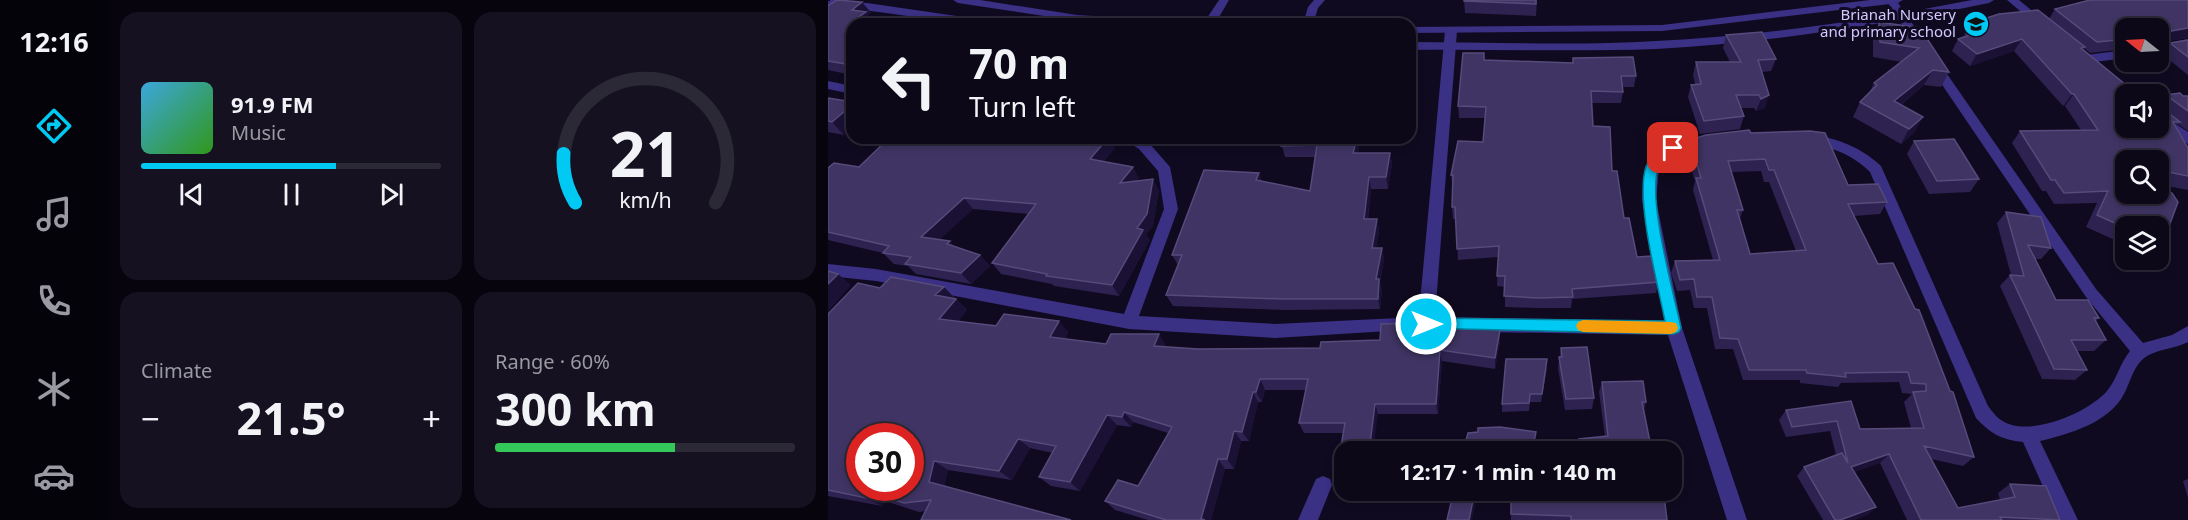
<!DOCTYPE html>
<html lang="en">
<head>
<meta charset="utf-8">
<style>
  body { margin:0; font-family:"Noto Sans",sans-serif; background:#151121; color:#f1f3f6; height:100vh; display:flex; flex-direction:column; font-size:22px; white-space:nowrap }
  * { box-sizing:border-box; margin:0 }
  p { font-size:20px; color:#9a9aa2 }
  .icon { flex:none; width:33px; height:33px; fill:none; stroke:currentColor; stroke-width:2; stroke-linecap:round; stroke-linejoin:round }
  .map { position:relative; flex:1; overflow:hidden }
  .sheet { display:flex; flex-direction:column; gap:12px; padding:12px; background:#07040d; width:720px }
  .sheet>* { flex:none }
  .banner { position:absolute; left:18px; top:18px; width:570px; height:126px; border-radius:18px; box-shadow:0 3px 9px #0003,0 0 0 2px #2c2937; background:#0c0818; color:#f1f3f6; overflow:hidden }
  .needle { width:39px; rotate:288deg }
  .tools { position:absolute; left:1287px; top:18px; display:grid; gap:12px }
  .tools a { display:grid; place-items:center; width:54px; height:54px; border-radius:12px; background:#0c0818; box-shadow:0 3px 9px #0003,0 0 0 2px #2c2937; font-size:30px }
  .speed { position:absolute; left:18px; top:423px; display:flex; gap:12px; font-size:30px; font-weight:700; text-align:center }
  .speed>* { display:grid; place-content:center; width:78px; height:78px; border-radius:50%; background:#0c0818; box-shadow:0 3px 9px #0003,0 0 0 2px #2c2937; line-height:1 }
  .speed .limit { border:9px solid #d22; background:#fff; color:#111 }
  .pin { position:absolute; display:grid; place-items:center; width:51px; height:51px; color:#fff; margin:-26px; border-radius:12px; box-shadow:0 3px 9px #0006 }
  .me { position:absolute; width:66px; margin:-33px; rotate:90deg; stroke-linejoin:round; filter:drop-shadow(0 0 4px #0008) }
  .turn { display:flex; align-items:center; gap:21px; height:126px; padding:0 24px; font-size:27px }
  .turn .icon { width:78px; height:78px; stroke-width:2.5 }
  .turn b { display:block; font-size:42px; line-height:51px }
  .big { font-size:45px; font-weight:700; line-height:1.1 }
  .sheet .widget { flex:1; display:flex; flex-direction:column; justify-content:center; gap:9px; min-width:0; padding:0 21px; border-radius:18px; background:#151121 }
  .sheet .dial { align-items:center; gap:0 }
  .dial svg { height:156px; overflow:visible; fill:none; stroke:#2c2937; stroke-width:7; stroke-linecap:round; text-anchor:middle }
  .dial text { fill:#f1f3f6; stroke:none }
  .song { display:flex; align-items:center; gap:18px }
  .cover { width:72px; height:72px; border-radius:9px; background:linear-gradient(135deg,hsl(200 70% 55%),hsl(110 70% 35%)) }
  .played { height:6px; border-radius:3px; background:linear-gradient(90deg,#00caf4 65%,#2c2937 65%) }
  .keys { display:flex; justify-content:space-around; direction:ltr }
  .heat { display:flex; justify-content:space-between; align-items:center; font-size:33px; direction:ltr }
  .charge { height:9px; border-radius:4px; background:linear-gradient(90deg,#34c759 60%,#2c2937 0) }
  .sheet .tiles { flex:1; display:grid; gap:12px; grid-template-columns:repeat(2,1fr) }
  .trip { position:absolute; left:506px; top:441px; width:348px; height:60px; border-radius:18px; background:#0c0818; box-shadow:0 3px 9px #0003,0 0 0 2px #2c2937; font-weight:700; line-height:60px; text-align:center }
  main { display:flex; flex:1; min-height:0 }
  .dock { display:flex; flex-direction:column; width:108px; justify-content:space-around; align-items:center; background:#05030a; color:#9a9aa2 }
  .dock .icon { width:42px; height:42px }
  .dock .on { color:#00caf4 }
  .dock b { font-size:27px; color:#f1f3f6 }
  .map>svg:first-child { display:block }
</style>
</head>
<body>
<main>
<nav class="dock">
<b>12:16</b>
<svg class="icon on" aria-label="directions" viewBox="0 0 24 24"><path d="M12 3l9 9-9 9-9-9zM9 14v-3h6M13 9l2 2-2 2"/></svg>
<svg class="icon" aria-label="music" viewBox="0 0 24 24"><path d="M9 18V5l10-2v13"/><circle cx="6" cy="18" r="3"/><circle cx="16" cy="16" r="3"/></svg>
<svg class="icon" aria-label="phone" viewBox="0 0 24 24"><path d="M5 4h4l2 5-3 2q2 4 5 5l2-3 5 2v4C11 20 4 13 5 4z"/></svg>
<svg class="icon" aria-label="climate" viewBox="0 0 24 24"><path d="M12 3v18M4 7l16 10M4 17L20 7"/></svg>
<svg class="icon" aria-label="car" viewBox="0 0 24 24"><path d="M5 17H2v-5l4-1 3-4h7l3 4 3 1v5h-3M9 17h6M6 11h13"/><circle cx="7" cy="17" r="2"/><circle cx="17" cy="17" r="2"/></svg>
</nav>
<section class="sheet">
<div class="tiles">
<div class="widget">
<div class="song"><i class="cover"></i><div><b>91.9 FM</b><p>Music</p></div></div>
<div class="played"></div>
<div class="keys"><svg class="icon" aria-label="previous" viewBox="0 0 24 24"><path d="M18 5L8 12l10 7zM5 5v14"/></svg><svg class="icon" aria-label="pause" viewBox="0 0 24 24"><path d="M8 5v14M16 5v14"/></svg><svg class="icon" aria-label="next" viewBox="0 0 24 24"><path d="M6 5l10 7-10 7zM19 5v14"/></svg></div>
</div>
<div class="widget dial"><svg viewBox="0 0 100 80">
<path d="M14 69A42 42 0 1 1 86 69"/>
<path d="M14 69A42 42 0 0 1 8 44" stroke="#00caf4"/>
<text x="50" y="56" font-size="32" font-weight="700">21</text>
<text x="50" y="72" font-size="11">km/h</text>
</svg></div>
<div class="widget"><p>Climate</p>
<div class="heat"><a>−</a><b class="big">21.5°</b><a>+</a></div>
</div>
<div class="widget"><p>Range · 60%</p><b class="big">300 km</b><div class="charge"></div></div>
</div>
</section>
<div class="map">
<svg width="1360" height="520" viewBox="0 0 1360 520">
  <rect width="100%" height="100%" fill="#100a20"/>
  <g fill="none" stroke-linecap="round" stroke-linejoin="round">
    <path fill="#3a3084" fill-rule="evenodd" d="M486 0H497L490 8 485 24H475L480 7Z"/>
    <path fill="#3a3084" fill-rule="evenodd" d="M2 0H14L0 10Z
      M391 0H401L387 24H375Z
      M1058 0H1068L1097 42 1095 44H1087Z
      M1179 0H1191L1220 24 1218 26H1210Z
      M623 28 629 31 607 317 837 321 814 200 817 167 829 151 851 140 881 135 888 140 881 145 859 147 839 157 831 168 828 200 854 328 919 520H899L840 335 598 331 592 329 590 324 617 31Z
      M1360 39V47L1330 52V45Z
      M1298 50V58L1258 63 1252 59 1258 55Z
      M1106 60 1110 61 1268 289 1315 343 1344 335 1360 326V342C1347 349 1328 349 1316 358 1305 367 1302 383 1296 394 1281 423 1241 434 1212 441L1250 520H1230L1195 442C1173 440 1162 433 1148 418L1042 172C1023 153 1003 148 978 141L976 138 983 134C1010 139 1033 147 1053 166L1160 406C1164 411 1168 417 1173 420 1199 439 1260 413 1279 391 1289 379 1292 363 1302 351L1258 297 1102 67V61Z
      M0 81 24 86V94L0 89Z
      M1330 112 1360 132V144L1330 123Z
      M293 138H311L321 143 342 167 350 209 311 316 447 324 571 318 577 320 579 325 577 330 447 338 301 329 48 281 0 276V264L48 269 296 314 336 209 330 171 311 149Z
      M495 476 502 479 504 485 490 520H470L488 479Z"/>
    <path fill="#3a3084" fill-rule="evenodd" d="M125 0H152L249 15 353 21 359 24 249 21 130 3Z
      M1042 0H1075L1070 3 834 31 582 33V27L834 25Z
      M1144 0H1166L1161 3C1052 25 938 43 828 49 746 52 664 49 582 50V42C664 42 746 46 828 41 934 36 1041 20 1144 0Z
      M0 1 39 3 163 21 169 24C112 24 57 10 0 7Z"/>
  </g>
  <path fill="#2d2250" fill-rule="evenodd" d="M636 0H709L708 16 637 13Z
    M1360 0V38L1333 42 1330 46V28H1298V49L1262 53 1256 48 1255 50 1298 128 1330 96H1360V131L1350 124 1348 126 1360 148V190L1339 186 1340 187 1336 190 1334 245 1330 248V226H1298V245L1258 227 1269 203 1226 204 1218 191H1214L1184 143 1192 131 1253 130 1237 106H1235L1186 51 1142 66 1124 51 1130 39 1138 36 1136 35 1143 23 1221 19 1227 9ZM1330 160V194H1298Z
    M34 2 43 13 24 24V75L0 70V6Z
    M1051 22 1092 28 1121 72 1113 87 1096 85 1073 105 1087 132 1073 144 1025 117 1032 102 1041 93 1046 83 1074 62 1045 57V37Z
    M898 35 948 59 943 71 934 72 937 108 928 111 926 108H913L916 116 912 129 872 134 860 97 863 85 867 84 865 75 868 62H902L895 48Z
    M1360 40V75L1334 54 1342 43Z
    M656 53 657 61 744 63 745 58 808 76 806 87H795V92L793 103H763L765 126 784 171 796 218 809 257 831 282 828 293 744 299 743 308H709L677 307V287L669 286 670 257 630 260 628 219H625L624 207 625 187 623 175 655 142 657 118H631L630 106Z
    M0 98 16 135 0 132Z
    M923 133 1020 185 1059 202 1052 214 1026 216 1146 457 1135 466 1103 459 1130 508 1172 500 1170 493 1182 484 1232 520H1079L1052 463 1026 472 1048 507 1039 515 1026 520H995L969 476 976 467 1008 455 1002 431 958 437 951 420 958 410 1023 401 1032 429 1083 428 1076 402 1084 394 1074 393 1071 382 1013 383 1010 387 972 383V380H915L905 349H887L879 308H866L862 290 849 291 843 273 847 261 885 260 865 190 867 181 858 152 862 140ZM933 171 936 182H941L968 251 922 254 912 218 915 210 903 172Z
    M429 138H529L531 148 530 153H562L564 164 560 189H543L540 219H549L551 231 548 248H554L556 259 552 282 554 290 552 309 459 310 345 306 338 295 350 265 344 255 431 173 434 182 482 191 487 157H457L454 146H432Z
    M1086 141 1151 179 1142 192 1101 194 1079 154Z
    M287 148 276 161 311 178 309 181 331 190 325 225 318 235 322 240 291 296 226 286 224 284 173 274 164 263 201 214 145 209 112 239 128 247 152 255 162 266 143 284 88 274 80 266 66 264 55 253 0 240V168L31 167Z
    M1178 212 1223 248 1213 259H1207L1228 300 1271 318 1268 321 1278 340 1266 351H1249L1259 370 1247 380 1214 379 1172 286 1182 275H1183L1169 223Z
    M116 287 139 310 130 321 240 332 237 339 278 344 338 345V347L370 349 492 348 672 341 667 369 614 361 610 414H550L516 452V462L512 452 515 433H476L471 423 478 390H437L434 402H430L421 441H413L406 469H397L383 520H320L287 510 277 501 310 486 340 433 305 422 303 427 289 425 252 491 223 486 211 477 225 453 202 448 184 480 120 470 116 486 98 511 91 512 57 501 54 506 0 496V314L52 288Z
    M733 348 766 398 764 409 737 410 730 368Z
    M719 368 713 402H702L701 411 674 412V404Z
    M774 382 818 402 816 410 824 452H744L745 447 750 446 751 439 777 436 771 392Z
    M1360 479V498L1355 481Z
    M681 490H699V494Z
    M736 490H832L839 520H683V514L737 497Z"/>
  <path fill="#1a1135" d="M34 2 43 13 40 15 46 23 28 19 24 10Z
    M1360 28V38L1333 42 1336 38 1338 32Z
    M1194 39 1186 51 1142 66 1149 54Z
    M1105 70 1096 85 1059 116 1066 101Z
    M1244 94H1246L1237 106H1235Z
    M941 95 937 108 928 111 933 99Z
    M24 105V128L16 135 4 122Z
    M1095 117 1087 132 1073 144 1081 129Z
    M280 138H281L287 148 269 170 262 159Z
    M529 138 531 148 528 164 525 153Z
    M562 153 564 164 560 189 558 177Z
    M305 167 311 178 299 194 292 183Z
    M431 173 435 185 428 180Z
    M541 177 543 189 538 230 536 219Z
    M325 179 331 190 325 225 318 235 322 240 291 296 284 285 309 228Z
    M136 198 145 209 104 247 93 237Z
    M549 219 551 231 546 259 544 248Z
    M122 241 132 252 119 244Z
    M554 248 556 259 552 282 554 290 552 309 550 299 548 279Z
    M152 255 162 266 143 284 133 273Z
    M10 274 23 285 0 312V284Z
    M116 287 127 299 107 295Z
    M128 299 139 310 123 330 111 319Z
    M231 321 240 332 232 348 222 337Z
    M672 330V341L667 369V358Z
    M331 334 338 345 334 357 326 346Z
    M612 350 614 361 610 414 608 404Z
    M432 379 437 390 434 402 428 392Z
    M425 392 430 402 421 441 414 432Z
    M547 404 550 414 545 452H541Z
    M296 412 305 422 303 427 294 417Z
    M279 415 289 425 252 491 242 482Z
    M406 431 413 441 406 469 399 459Z
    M190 439 202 448 184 480 171 471Z
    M1061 454 1052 463 1015 476 1023 467Z
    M390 459 397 469 383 520H373V519Z
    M106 461 120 470 115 491 101 482Z
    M647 490H650L644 520H641Z
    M42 492 57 501 54 506 38 498Z
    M1048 507 1039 515 1026 520H1012Z"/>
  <path fill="#3f3463" stroke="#564b7b" stroke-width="1.5" fill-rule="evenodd" d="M9 0 34 2 24 10 38 12 28 19 58 24H24V65L0 61V6Z
    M636 0H708V4L636 1Z
    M1262 0H1360V28L1338 32 1336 38 1333 36H1330V28H1298V39L1269 42 1227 9Z
    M1210 10 1257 47 1253 48 1309 94H1298V128H1330V96L1352 93 1355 96H1360V111L1342 98 1339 99 1338 111 1352 122H1345L1360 148V176L1330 170V160H1298V194H1330V188L1344 193 1350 202 1334 245 1330 243V226H1298V228L1269 215 1280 191 1236 193 1227 180H1223L1192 131 1270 130 1246 94H1244L1194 39 1149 54 1130 39 1154 31 1143 23 1171 14Z
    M1051 22 1092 28 1121 72 1105 70 1066 101 1095 117 1081 129 1032 102 1049 85 1046 83 1091 48 1052 42Z
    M934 32 948 59 930 60 941 95 933 99 931 95H908L916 116 876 121 863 85 873 84 868 62H913L898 35Z
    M1360 40V57L1342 43Z
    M635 53H656V60L745 63V58L805 57 808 76H793L795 92 763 91 765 126 782 127 784 171H789L796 218H801L809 257 824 256 831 282 744 289 745 297 710 298 676 296 677 276H669L671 246 629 249 627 207H624L625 175H623L630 141 655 142 658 107 630 106Z
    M0 98 24 102V105L4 122 0 121Z
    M921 130 923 133 982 131 997 133 1020 185 1050 184 1059 202 1020 204 1050 264 1065 263 1087 309 1091 310 1122 391 1125 392 1146 457 1096 446 1130 508 1187 497 1182 484 1218 486 1232 520 1172 517 1174 520H1093L1061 454 1023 467 1048 507 1012 520H1007L976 467 1014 453 1020 463 1009 421 964 427 958 410 1023 401 1032 429 1096 428 1085 392 1098 391V384L1083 383 1080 372 1017 373 1018 377 979 373 978 370H921L910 339 892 338 884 297H869L866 279 852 280 847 261 892 260 868 178H873L862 140 878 135ZM937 159 941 170H946L978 250 922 254 909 210H915L900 161Z
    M61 138H280L262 159 305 167 292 183 325 179 319 214 309 228 315 230 284 285 218 276 219 274 164 263 208 204 136 198 93 237 122 241 119 244 152 255 133 273 77 264 83 257 55 253 61 246 0 232V168L6 163 31 167Z
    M455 138H529L525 153H562L558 177H541L536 219H549L544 248H554L548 279H551L550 299H454L338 295 354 255H344L376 170 431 173 428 180 482 191 489 145 453 146Z
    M1126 139 1151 179 1109 181 1086 141Z
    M1330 174 1340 187 1330 186Z
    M1178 212 1213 217 1223 248 1200 245 1228 300H1260L1271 318H1266L1278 340H1243L1259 370 1226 369 1182 275 1196 276Z
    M0 271 10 274 0 284Z
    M63 277 116 287 107 295 128 299 111 319 168 326 176 314 231 321 222 337 278 344 283 334H331L326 346 370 349 492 348 493 342 552 340 553 324 612 322 672 330 667 358 612 350 608 404H547L541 452H512L517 423H471L480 379H432L428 392H425L414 432 406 431 399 459H390L373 519 377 520H338L277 501 290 480 310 486 344 427 296 412 294 417 279 415 242 482 211 477 228 446 190 439 171 471 106 461 101 482 243 520H93L103 500 76 503 42 492 38 498 0 490V314L30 283 52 288ZM32 436H82V488H32Z
    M759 347 766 398 738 399 731 357H734L733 348Z
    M678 359H719L714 394H702L701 403 674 404Z
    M815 381 818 402H814L824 452H745V447L752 446 751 439 780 436 774 382Z
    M672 427 708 432 704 452H635L640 433 650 432V428Z
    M626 490H647L641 520H619Z
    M739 490H832L833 496H836L839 520H743V516L683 514V496L740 497Z"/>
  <path fill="#00caf4" stroke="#00839f" stroke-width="1.5" d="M845 144 851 148C845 156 835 157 831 167 818 195 846 294 853 328L851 332 846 334 593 328 590 324 593 320 598 318 837 321C830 285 807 199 818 167 822 155 834 148 845 144Z"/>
  <path fill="#f59e0b" d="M755 320 843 322 848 323 850 328 848 332 843 334 755 332 750 330 748 326 750 322Z"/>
  <defs>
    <g id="school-disc" transform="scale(1.35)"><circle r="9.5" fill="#00caf4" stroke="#100a20"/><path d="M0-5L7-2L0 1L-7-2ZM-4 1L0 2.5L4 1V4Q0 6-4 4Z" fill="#111"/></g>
  </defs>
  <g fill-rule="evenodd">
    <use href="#school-disc" x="1148" y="24"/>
  </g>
  <g text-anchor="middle" stroke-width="6" stroke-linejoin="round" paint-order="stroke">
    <g font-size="15" fill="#d3c9ff" stroke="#100a20" text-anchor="end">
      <text x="1128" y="20">Brianah Nursery<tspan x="1128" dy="17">and primary school</tspan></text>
    </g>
  </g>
</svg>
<div class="tools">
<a><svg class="needle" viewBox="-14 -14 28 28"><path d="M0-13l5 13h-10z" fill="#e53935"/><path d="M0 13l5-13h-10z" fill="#9a9aa2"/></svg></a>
<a><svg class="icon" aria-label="sound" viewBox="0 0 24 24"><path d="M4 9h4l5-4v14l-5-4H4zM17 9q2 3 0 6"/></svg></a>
<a><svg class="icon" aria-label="search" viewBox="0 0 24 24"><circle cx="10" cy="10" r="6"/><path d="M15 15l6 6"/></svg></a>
<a><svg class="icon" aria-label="layers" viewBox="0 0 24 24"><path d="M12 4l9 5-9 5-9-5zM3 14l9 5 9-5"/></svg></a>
</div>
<div class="speed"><div class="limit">30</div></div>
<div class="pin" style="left:845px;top:148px;background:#d93025"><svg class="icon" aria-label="arrive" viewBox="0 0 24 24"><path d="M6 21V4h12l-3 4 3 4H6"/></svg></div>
<svg class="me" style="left:598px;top:324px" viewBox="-20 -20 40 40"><circle r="17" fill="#00caf4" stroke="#fff" stroke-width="3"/><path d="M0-11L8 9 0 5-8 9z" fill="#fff"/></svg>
<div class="trip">12:17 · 1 min · 140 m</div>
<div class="banner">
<div class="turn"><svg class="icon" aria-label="left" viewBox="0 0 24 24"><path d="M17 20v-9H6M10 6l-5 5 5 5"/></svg><div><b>70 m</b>Turn left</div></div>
</div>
</div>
</main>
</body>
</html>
